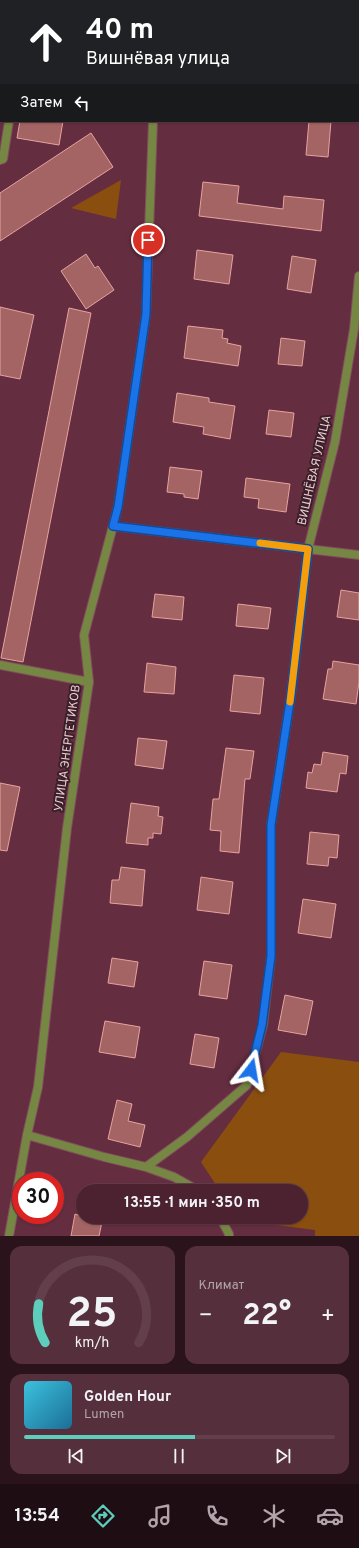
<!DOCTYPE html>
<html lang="ru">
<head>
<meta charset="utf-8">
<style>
  body { margin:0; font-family:Overpass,sans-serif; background:#562f3c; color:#f1f3f6; height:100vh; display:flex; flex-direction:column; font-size:15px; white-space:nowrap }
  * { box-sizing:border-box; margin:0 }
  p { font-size:13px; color:#b2a4ab }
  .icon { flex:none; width:22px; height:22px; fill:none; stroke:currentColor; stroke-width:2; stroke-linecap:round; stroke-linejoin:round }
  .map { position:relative; height:1236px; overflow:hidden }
  .drawer { display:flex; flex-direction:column; gap:10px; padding:10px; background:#2a131a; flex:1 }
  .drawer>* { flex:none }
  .guide { position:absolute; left:0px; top:0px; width:359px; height:122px; box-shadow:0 1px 3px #0004,0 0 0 1px #633f4c; background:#202124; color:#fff; overflow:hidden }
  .speed { position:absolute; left:12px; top:1172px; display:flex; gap:8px; font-size:20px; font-weight:700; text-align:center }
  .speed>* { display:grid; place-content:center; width:52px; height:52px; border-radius:50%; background:#4c2230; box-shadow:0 1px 3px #0004,0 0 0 1px #633f4c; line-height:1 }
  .speed .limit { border:6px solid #d22; background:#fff; color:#111 }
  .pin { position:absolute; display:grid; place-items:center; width:34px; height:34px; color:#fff; margin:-17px; border:2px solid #fff; border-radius:50%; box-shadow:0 1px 4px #0007 }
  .me { position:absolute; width:44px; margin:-22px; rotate:14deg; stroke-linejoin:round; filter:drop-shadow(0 0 3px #0008) }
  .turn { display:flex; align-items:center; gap:14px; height:84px; padding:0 20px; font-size:18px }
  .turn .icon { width:52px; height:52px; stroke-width:2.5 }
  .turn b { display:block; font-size:28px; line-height:34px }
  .then { display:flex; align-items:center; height:38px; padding:0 20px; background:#0003; gap:8px; font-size:15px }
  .big { font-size:30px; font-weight:700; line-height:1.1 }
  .drawer .widget { flex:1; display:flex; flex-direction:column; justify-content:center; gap:6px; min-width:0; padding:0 14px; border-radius:12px; background:#562f3c }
  .drawer .dial { align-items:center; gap:0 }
  .dial svg { height:104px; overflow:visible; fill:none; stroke:#633f4c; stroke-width:7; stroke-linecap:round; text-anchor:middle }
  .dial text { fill:#f1f3f6; stroke:none }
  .song { display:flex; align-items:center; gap:12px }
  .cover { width:48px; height:48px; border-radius:6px; background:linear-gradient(135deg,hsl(190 70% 55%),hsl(200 70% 35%)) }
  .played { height:4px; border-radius:2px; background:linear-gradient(90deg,#5ccebb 55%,#633f4c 55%) }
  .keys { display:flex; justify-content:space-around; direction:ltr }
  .heat { display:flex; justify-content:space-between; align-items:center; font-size:22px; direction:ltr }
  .drawer .tiles { flex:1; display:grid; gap:10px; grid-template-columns:1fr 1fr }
  .widget:last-child { grid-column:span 2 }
  .trip { position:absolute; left:76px; top:1184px; width:232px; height:40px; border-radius:20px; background:#4c2230; box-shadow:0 1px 3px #0004,0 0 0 1px #633f4c; font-weight:700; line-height:40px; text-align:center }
  .tabs { display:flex; height:64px; justify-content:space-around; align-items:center; background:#1e0e13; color:#b2a4ab }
  .tabs .icon { width:28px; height:28px }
  .tabs .current { color:#5ccebb }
  .tabs b { font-size:18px; color:#f1f3f6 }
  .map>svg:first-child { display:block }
</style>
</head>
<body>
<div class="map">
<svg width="359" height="1236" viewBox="0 0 359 1236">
  <rect width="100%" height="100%" fill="#652e40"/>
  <path fill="#8a4f0f" d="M121 180 116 219 71 208Z
    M281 1052 359 1062V1236H315V1230L239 1220 237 1217H301V1191H220L201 1162Z"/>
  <path fill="#a36463" stroke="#e7a2a0" d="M20 121H63L59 145 17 138Z
    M309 121H331L328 157 306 155Z
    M91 133 113 167 0 241V193Z
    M203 182 239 186 237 203 283 209 284 196 324 200 321 231 199 216Z
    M197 250 233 255 229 284 194 279Z
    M86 254 95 268 98 266 114 290 86 309 61 271Z
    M292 256 316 260 311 293 287 289Z
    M0 307 34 315 20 379 0 375Z
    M69 308 91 313 23 662 1 658Z
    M188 326 223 330 222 338 228 339 227 343 241 346 238 366 184 358Z
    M281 338 305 341 302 366 278 364Z
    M177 393 209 398V402L235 406 230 439 203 434 204 427 173 422Z
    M269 410 294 413 291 437 266 434Z
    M170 467 202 471 198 499 184 497V494L167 492Z
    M246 478 290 484 286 512 258 508 259 499 244 497Z
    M341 590 359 593V620L337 617Z
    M155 594 184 597 182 620 152 617Z
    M238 604 271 608 268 629 236 626Z
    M333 661 359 665V682L356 704 323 699 328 669H332Z
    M147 663 176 667 174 694 144 692Z
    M234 675 264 678 260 714 230 711Z
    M138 738 167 741 163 769 135 765Z
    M226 748 254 751 250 779H245L239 853 220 851 221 831 210 830 213 799H219Z
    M323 752 348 756 346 774 340 773 337 792 306 788 308 772 312 773 314 764 321 765Z
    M0 783 20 787 7 851 0 850Z
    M131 803 159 807 158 816 163 817 161 834 153 833V838H148V845L126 843Z
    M310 832 339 835 337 858 329 857 328 866 307 864Z
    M121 867 145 870 142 906 110 903 112 880H119Z
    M201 877 233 882 229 914 197 910Z
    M303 899 336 904 331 938 298 933Z
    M112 958 138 962 134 987 108 983Z
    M204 961 232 965 227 999 199 995Z
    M285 995 313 1001 306 1035 278 1030Z
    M105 1021 140 1027 135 1058 99 1052Z
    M195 1034 219 1038 214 1068 190 1064Z
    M117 1100 132 1104 128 1121 145 1125 140 1147 108 1139Z
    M75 1214 83 1217H103L99 1236H71Z"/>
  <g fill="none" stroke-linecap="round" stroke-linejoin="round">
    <g stroke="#804d5e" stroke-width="10">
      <path id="service" d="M0 50 1 51
        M0 160 3 159 9 121
        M0 665 89 682"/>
    </g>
    <g stroke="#804d5e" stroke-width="10">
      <path id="minor" d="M143 0V1
        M358 79 359 80
        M113 526 359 555
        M27 1135 104 1157 146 1167 187 1137 247 1085 263 1025 271 956V825L291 695 308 549 335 442 354 329 359 276
        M146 1167 174 1177 199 1191
        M220 1217 229 1234V1236
        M9 1236 27 1135 38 1087 67 828 89 682 84 635 118 507 146 314 153 121"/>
    </g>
    <use href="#service" stroke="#768643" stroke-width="8"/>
    <use href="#minor" stroke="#768643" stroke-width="8"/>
  </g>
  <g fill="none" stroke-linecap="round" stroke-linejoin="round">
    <g stroke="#114b97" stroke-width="10">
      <path id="route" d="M148 240 146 314 118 507 113 526 308 549 291 695 271 825V956L262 1025 251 1070"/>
    </g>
    <use href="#route" stroke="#1a73e8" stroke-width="7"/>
    <path stroke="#f59e0b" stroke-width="7" d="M260 543 308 549 290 702"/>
  </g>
  <g text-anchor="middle" stroke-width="4" stroke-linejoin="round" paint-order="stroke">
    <g font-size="12" fill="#eecbd4" stroke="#3a2028">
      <text transform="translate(314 470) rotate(-77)" y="4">ВИШНЁВАЯ УЛИЦА</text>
      <text transform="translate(67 748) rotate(-82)" y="4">УЛИЦА ЭНЕРГЕТИКОВ</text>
    </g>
  </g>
</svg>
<div class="speed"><div class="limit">30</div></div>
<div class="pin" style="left:148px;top:240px;background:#d93025"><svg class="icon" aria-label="arrive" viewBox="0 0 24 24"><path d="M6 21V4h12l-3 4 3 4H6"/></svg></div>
<svg class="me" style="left:251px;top:1070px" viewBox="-20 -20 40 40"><path d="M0-17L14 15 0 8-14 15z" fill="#1a73e8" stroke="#fff" stroke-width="4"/></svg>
<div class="trip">13:55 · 1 мин · 350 m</div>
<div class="guide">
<div class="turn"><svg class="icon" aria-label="ahead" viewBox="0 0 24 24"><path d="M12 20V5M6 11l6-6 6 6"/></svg><div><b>40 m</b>Вишнёвая улица</div></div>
<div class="then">Затем<svg class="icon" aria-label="left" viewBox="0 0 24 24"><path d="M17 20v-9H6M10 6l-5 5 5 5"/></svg></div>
</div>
</div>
<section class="drawer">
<div class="tiles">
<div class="widget dial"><svg viewBox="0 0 100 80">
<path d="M14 69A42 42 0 1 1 86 69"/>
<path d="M14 69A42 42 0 0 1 9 39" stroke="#5ccebb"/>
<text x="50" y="56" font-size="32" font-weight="700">25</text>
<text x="50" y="72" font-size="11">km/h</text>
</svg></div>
<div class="widget"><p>Климат</p>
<div class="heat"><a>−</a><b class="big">22°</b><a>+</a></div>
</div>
<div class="widget">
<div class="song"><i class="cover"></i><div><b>Golden Hour</b><p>Lumen</p></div></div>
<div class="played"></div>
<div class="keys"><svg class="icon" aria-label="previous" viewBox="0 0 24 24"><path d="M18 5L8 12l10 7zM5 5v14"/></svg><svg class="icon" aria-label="pause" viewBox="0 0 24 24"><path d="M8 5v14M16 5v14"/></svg><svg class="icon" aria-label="next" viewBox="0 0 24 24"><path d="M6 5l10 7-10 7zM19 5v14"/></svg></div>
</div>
</div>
</section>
<nav class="tabs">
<b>13:54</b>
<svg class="icon current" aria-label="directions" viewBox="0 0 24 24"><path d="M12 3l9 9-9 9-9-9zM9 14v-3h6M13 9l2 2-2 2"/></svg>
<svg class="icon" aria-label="music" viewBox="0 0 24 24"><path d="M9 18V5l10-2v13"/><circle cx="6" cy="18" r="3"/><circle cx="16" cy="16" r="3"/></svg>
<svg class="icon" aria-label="phone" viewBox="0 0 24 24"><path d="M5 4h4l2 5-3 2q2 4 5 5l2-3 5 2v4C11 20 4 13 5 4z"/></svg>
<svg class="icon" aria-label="climate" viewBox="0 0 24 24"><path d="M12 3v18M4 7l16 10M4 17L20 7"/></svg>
<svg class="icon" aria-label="car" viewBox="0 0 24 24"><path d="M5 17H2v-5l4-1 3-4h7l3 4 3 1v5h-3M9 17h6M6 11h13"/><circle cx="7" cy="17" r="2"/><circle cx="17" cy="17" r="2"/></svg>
</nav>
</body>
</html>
